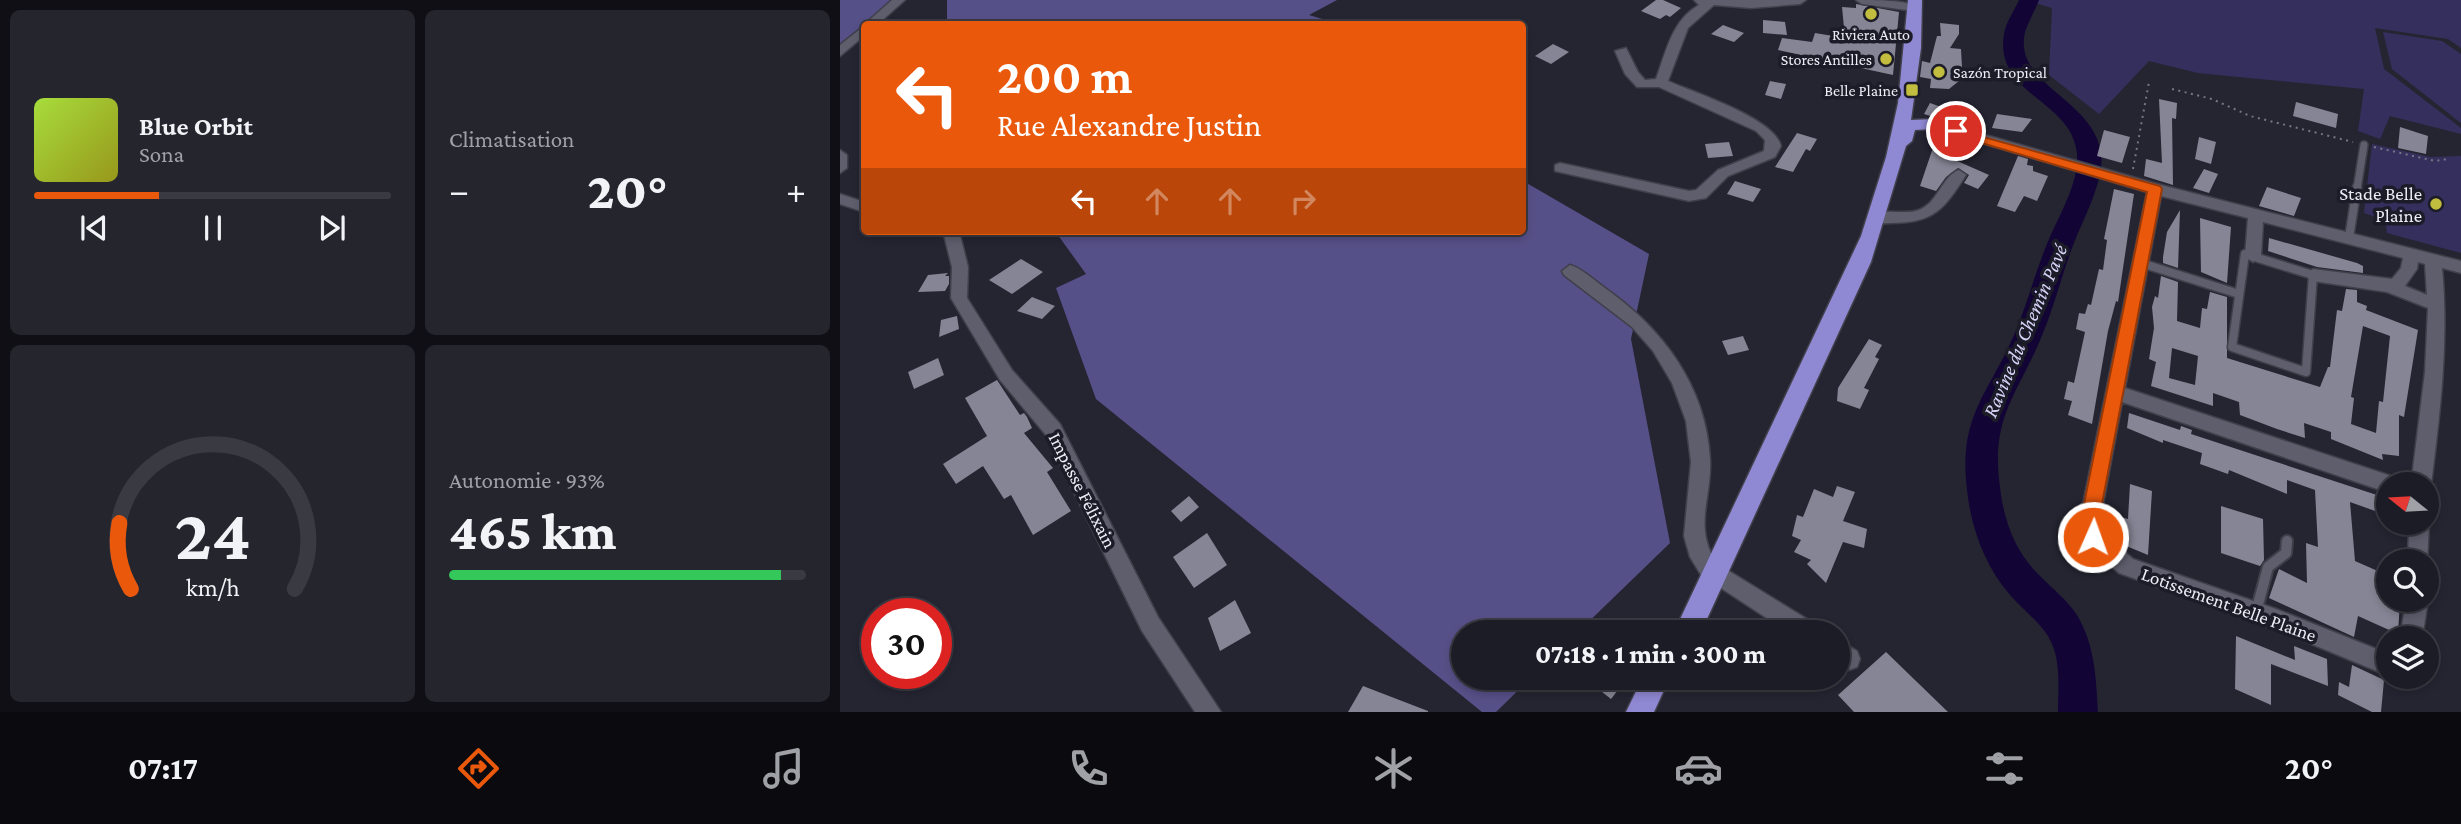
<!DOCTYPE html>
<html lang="fr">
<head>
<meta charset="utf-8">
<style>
  body { margin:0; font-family:"Crimson Pro",serif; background:#25252e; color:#f1f3f6; height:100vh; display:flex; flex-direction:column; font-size:26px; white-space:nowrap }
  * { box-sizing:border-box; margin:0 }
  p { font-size:23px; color:#a0a1a7 }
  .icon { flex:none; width:38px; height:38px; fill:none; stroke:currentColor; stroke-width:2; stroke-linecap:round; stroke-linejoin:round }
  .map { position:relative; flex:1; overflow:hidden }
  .drawer { display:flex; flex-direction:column; gap:10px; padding:10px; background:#0f0f15; width:840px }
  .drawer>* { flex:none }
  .hud { position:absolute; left:21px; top:21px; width:665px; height:214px; border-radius:7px; box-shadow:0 4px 10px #0003,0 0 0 2px #3a3a43; background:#ea580c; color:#fff; overflow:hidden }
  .needle { width:46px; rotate:288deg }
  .buttons { position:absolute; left:1536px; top:472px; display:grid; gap:14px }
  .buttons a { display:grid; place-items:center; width:63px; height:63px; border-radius:50%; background:#1c1c26; box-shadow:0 4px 10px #0003,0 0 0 2px #3a3a43; font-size:35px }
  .speed { position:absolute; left:21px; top:598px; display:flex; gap:14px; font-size:35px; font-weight:700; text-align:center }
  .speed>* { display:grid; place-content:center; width:91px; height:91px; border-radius:50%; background:#1c1c26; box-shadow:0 4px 10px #0003,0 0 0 2px #3a3a43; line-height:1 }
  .speed .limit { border:10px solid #d22; background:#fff; color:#111 }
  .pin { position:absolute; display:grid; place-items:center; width:60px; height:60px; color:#fff; margin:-30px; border:4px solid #fff; border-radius:50%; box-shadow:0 2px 7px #0007 }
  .me { position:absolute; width:77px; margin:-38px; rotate:2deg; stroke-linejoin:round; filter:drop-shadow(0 0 5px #0008) }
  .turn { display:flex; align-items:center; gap:24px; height:147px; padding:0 21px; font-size:32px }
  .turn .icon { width:91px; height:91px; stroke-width:2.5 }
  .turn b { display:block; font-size:49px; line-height:60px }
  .lanes { display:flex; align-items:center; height:66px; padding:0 21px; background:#0003; justify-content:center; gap:35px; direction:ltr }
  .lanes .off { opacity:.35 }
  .big { font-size:52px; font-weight:800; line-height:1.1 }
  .drawer .card { flex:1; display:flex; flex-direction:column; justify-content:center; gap:10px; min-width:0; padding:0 24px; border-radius:10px; background:#25252e }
  .drawer .dial { align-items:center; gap:0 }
  .dial svg { height:182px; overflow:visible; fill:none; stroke:#3a3a43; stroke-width:7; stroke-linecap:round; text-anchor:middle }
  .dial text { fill:#f1f3f6; stroke:none }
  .song { display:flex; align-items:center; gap:21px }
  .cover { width:84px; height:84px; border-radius:10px; background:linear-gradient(135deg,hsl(80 70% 55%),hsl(60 70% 35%)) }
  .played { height:7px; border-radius:4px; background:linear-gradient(90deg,#ea580c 35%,#3a3a43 35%) }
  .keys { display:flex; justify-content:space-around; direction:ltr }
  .heat { display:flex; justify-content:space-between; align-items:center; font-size:38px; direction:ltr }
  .charge { height:10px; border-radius:5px; background:linear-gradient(90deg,#34c759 93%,#3a3a43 0) }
  .drawer .tiles { flex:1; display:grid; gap:10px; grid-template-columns:repeat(2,1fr) }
  .trip { position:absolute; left:611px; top:620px; width:399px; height:70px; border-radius:35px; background:#1c1c26; box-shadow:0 4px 10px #0003,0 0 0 2px #3a3a43; font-weight:800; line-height:70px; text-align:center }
  .dock { display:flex; height:112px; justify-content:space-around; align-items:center; background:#0b0b0f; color:#a0a1a7 }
  .dock .icon { width:49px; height:49px }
  .dock .active { color:#ea580c }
  .dock b { font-size:32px; color:#f1f3f6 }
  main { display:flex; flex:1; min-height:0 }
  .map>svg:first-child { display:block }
</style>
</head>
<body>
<main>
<section class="drawer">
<div class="tiles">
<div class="card">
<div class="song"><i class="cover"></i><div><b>Blue Orbit</b><p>Sona</p></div></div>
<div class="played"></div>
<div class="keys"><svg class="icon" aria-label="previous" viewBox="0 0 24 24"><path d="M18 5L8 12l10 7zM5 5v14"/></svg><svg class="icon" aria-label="pause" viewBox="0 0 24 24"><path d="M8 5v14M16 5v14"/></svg><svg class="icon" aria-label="next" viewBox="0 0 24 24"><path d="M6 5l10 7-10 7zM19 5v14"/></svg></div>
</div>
<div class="card"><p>Climatisation</p>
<div class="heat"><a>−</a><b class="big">20°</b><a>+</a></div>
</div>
<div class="card dial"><svg viewBox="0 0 100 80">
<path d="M14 69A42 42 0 1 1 86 69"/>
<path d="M14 69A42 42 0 0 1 9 40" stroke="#ea580c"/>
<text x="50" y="56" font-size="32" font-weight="700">24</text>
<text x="50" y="72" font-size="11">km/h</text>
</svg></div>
<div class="card"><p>Autonomie · 93%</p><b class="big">465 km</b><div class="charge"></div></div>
</div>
</section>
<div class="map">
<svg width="1621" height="712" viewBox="0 0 1621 712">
  <rect width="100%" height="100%" fill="#252532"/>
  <path fill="#352f5e" d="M1185 0H1621V48L1608 39 1535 28 1544 69 1621 128V134L1550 116 1540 139 1518 131 1524 89 1358 73 1309 61 1259 114 1209 75 1212 8Z
    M1543 32 1602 41 1621 54V123L1552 69Z
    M1532 144 1590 157 1621 156V253L1547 233 1545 220 1524 213Z"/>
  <path fill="#565088" d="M0 0H54L51 11 33 24H24V30L0 48Z
    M107 0H497L469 15 499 24H107Z
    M683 181 809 254 791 339 830 543 738 632H623V677H692L656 712H642L256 399 216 288 246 274 215 231H682Z"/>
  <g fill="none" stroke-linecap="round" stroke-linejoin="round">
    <path fill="#120435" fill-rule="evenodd" d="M1179 0H1199C1195 10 1190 19 1186 29 1169 84 1253 97 1261 153 1265 178 1245 216 1236 238 1223 269 1216 302 1203 333 1179 394 1150 415 1160 487 1164 522 1175 552 1201 577 1213 589 1227 600 1237 615 1255 645 1256 678 1258 712H1218C1218 690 1221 665 1212 644 1204 625 1184 611 1171 596 1145 567 1131 528 1127 490 1118 416 1148 395 1175 333 1188 302 1196 269 1209 239 1220 214 1239 182 1237 154 1232 99 1154 96 1164 34 1166 22 1174 11 1179 0Z"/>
  </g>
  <path fill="#858595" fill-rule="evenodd" d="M816 0H823L841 8 830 17 826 15 820 19 801 11Z
    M1016 4 1059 12 1053 75 938 50 942 38 972 42 975 33 1005 38 1002 7 1016 8Z
    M923 20 945 22 947 35 923 33Z
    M1100 23 1119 25V34L1110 48 1121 49 1122 67 1119 81 1109 89 1090 88 1091 79 1080 77 1082 61 1090 63 1097 36H1101Z
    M883 25 904 33 894 42 871 34Z
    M713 44 729 52 711 64 695 56Z
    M930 81 946 84 941 99 925 95Z
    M1319 99 1337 103 1336 119 1332 118 1333 185 1304 176 1306 159 1322 163Z
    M1456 102 1498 114 1496 128 1453 116Z
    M1090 103 1126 116 1122 126 1084 114Z
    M1157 114 1192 119 1182 132 1152 128Z
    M1560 127 1588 136 1586 154 1558 148Z
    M1264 130 1290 137 1282 163 1257 156Z
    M957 133 977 139 970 151 966 149 953 172 935 167Z
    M1098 133 1109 136 1108 144 1117 146 1115 160 1149 175 1138 189 1124 183 1129 175 1118 168 1106 177 1096 191 1080 186Z
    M1359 137 1376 142 1371 164 1355 159Z
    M889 142 893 156 868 158 865 144Z
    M1178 156 1188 159 1187 165 1193 166V171L1208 176 1197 201 1184 196 1175 212 1157 206Z
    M1364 169 1378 174 1369 193 1353 188Z
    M895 181 921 189 913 202 887 194Z
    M1427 187 1461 198 1454 216 1419 206Z
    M1274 189 1294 194 1278 302 1276 301 1268 331 1252 424 1228 415 1232 401 1224 399 1228 381 1234 383 1245 332 1236 329 1239 313 1245 314 1248 304 1251 305 1259 269 1263 270 1267 240 1264 239Z
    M1340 210 1338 268 1323 263V257L1327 232Z
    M1360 218 1391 227 1387 283 1361 272Z
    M1429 238 1517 263 1523 266V273L1477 267 1428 251Z
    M181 259 203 272 172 294 149 280Z
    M108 273 105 276H109V284L105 291 78 292 88 275Z
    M1321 276 1338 282 1337 321 1360 328 1362 308 1367 309 1370 292 1387 297V358L1480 387 1488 367H1490L1497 310 1502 311 1506 289 1517 290V302L1527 306 1526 310 1578 330 1564 417 1559 415V456L1542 454 1543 460 1491 439V432L1464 423 1465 438 1437 429 1400 415 1399 402 1373 393V406L1311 386 1316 362 1309 359 1314 328 1312 307 1315 296 1318 298ZM1523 326 1550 336 1543 402 1539 401 1536 433 1511 424 1514 398 1511 397ZM1332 348 1358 356 1355 385 1329 378Z
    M192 297 215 306 202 319 177 311Z
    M117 316 119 329 99 337 101 320Z
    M903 336 909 350 888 355 882 341Z
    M1029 339 1042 345 1035 357 1039 359 1024 388 1029 390 1020 409 997 401 998 388Z
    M98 358 104 375 74 389 68 372Z
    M157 380 180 415 184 413 187 417 192 428 184 433 213 468 207 472 231 511 193 535 171 495 164 499 143 466 116 484 103 464 147 436 125 398Z
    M1289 413 1340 430 1341 426 1352 430 1351 434 1549 499V516L1510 502 1515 561 1549 576V600H1560L1558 634 1518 616 1514 637 1429 598 1439 569 1467 583 1466 543 1478 547 1475 490 1447 480V494L1389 470 1388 474 1360 464 1362 453 1323 440V443L1287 428Z
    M1290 484 1312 491 1308 555 1279 543 1281 517 1288 519Z
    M997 486 1015 492 1003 521 1027 529 1024 548 1003 542 986 583 967 564 971 560 954 552 961 540 952 536 957 515 963 517 974 489 993 497Z
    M349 496 359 507 341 522 331 511Z
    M1381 506 1423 519 1424 560 1420 566 1381 553Z
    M367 533 387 565 354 588 333 557Z
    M395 600 411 633 380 651 368 618Z
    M1396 636 1455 660 1454 646 1487 659 1488 686 1431 664V705L1395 689Z
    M1046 652 1108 712H1014L998 695Z
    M1512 665 1544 680 1541 712H1532L1498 695 1499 682 1509 687Z
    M743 677H788L771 699Z
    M523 686 588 711V712H508Z"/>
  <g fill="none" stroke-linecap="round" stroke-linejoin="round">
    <g stroke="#403f4a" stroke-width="10">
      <path id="service-far2" d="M1517 189 1524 145"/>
    </g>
    <g stroke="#403f4a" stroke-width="11">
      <path id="service-far1" d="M1509 238 1517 187
        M1405 254 1473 275 1466 372 1392 347Z
        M1301 263 1399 294"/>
    </g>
    <g stroke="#403f4a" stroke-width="14">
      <path id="service" d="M1416 612 1428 567 1446 553 1447 541"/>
    </g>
    <g stroke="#403f4a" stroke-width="3">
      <path id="minor" d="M52 0H65L38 24H25Z
        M854 0H966L960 4 911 8 874 5 848 28 828 81C855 93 934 118 941 146L935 157 888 176 866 198 849 201 715 171V165L720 163 849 191 856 190 878 170 924 151 925 140 916 131 819 87H797L785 74 775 51 786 48 798 72 805 80 816 79C826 52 832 20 859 5Z
        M1016 0C1035 0 1065 0 1080 7L1074 11 1022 4Z
        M24 26V36L0 56V45Z
        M1093 120 1317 184 1621 261V273L1602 268C1609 341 1600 413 1591 485L1587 491V485H1571L1585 372 1588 308 1547 292 1473 281 1465 275 1473 269 1552 279 1561 268 1563 258 1423 222 1421 256 1413 262 1405 256 1408 218 1321 196 1285 388 1551 476 1558 479 1561 485H1549V493L1282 402 1263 504V533L1293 559 1436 609 1549 654V676L1435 629 1279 573 1246 544 1243 537V504L1307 192 1088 127V121ZM1578 262 1585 264 1587 295 1565 286 1577 269Z
        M0 150 7 155V168L0 173Z
        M1119 170 1126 175C1104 209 1094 223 1051 223 1042 223 1036 225 1030 218 1040 206 1065 216 1079 210 1098 203 1102 176 1119 170Z
        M0 194 24 202V212L0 204Z
        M103 231H119L128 267 127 298 172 370 220 424 318 617 381 712H355L302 631 206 435 160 380 111 298 112 267Z
        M730 265C743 269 755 281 765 288 823 329 866 386 870 459 872 500 853 524 876 563L975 624 978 632H948L861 575 850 557 844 536 851 462 846 421 832 383 813 351 792 327 724 275 722 271Z
        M1587 519 1589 523 1587 564V562H1568L1569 523H1587Z
        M1566 600H1588L1582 639H1560Z
        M998 640 1017 651 1020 659 1017 667 1009 670 998 664Z"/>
    </g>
    <g stroke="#403f4a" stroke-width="3">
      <path id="trunk" d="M1068 0H1082L1081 48 1071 120 1093 119 1101 124 1093 129 1075 130 1072 141 1066 146 1031 262 861 632H834L1021 236 1046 157 1058 103Z
        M803 677H830L814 712H786Z"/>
    </g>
    <path stroke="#777783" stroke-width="2" stroke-dasharray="2 4.5" stroke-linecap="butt" d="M1332 89 1372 99 1410 116 1513 142
      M1534 147 1595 161 1608 159
      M1293 169 1309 82"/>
    <use href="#service-far2" stroke="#5e5e6d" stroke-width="7"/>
    <use href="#service-far1" stroke="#5e5e6d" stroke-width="8"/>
    <use href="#service" stroke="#5e5e6d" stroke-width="10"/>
    <use href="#minor" fill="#5e5e6d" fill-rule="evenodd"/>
    <use href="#trunk" fill="#8f88d2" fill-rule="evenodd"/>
  </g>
  <path fill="#ea580c" stroke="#983908" stroke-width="2" d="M1111 128 1320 186 1322 189 1262 504 1259 543 1253 546 1246 543 1244 504 1307 192 1111 134Z"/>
  <g fill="#c2bd3f" stroke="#1c1b28" stroke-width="2.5">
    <circle cx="1031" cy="14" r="7"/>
    <circle cx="1046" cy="59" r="7"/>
    <circle cx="1099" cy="72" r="7"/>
    <rect x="1065" y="83" width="14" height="14" rx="3.5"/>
    <circle cx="1596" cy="204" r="7"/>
  </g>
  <g text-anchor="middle" stroke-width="7" stroke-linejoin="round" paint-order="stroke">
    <g font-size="16" fill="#ededf6" stroke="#1c1b28" text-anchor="end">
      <text x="1031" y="40" text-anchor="middle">Riviera Auto</text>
      <text x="1032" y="65">Stores Antilles</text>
      <text x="1113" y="78" text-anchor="start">Sazón Tropical</text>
      <text x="1058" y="96">Belle Plaine</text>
    </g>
    <g font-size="19" fill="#ededf6" stroke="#1c1b28" text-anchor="end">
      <text x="1582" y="200">Stade Belle<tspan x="1582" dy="22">Plaine</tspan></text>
    </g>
    <g font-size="19" fill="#ededf6" stroke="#1c1b28">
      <text transform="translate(243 490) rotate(63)" y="7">Impasse Félixain</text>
      <text transform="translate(1389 604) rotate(20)" y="7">Lotissement Belle Plaine</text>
    </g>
    <g font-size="21" font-style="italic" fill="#d4d2f5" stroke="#1c1b28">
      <text transform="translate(1185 331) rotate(-67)" y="7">Ravine du Chemin Pavé</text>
    </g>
  </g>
</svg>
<div class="buttons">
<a><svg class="needle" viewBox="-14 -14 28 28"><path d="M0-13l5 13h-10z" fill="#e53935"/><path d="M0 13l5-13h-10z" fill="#a0a1a7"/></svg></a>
<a><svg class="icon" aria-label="search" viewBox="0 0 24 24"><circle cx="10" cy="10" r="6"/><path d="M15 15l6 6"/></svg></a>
<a><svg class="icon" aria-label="layers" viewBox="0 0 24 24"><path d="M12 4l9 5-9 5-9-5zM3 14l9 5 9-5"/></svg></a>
</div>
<div class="speed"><div class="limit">30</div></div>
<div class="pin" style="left:1116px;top:131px;background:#d93025"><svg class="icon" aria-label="arrive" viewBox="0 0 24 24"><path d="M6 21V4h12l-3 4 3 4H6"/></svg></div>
<svg class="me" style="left:1253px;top:537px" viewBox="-20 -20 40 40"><circle r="17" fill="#ea580c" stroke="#fff" stroke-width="3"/><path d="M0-11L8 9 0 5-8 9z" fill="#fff"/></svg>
<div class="trip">07:18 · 1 min · 300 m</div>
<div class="hud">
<div class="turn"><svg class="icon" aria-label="left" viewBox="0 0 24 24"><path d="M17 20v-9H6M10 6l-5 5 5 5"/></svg><div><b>200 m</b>Rue Alexandre Justin</div></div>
<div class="lanes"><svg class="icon" aria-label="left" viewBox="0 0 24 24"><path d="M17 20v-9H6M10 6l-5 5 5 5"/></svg><svg class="icon off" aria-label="ahead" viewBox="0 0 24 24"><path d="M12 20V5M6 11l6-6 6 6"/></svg><svg class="icon off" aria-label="ahead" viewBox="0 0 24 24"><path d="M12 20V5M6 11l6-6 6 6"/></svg><svg class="icon off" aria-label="right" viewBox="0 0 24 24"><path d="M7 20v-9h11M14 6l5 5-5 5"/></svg></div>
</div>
</div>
</main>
<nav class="dock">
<b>07:17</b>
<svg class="icon active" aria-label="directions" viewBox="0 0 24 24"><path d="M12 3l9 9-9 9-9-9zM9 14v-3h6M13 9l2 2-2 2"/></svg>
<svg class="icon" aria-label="music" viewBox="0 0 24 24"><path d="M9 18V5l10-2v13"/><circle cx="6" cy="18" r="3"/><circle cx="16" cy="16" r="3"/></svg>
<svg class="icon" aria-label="phone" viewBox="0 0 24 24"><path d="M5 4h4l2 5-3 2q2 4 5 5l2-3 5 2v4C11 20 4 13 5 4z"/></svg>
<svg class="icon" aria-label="climate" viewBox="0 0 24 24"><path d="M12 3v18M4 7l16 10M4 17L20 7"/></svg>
<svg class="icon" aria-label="car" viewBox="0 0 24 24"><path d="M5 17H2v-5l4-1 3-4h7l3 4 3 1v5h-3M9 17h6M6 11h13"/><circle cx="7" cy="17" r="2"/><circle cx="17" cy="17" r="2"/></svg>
<svg class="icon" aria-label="filters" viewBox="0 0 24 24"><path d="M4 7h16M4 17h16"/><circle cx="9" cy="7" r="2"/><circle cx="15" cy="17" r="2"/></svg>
<b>20°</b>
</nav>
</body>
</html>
